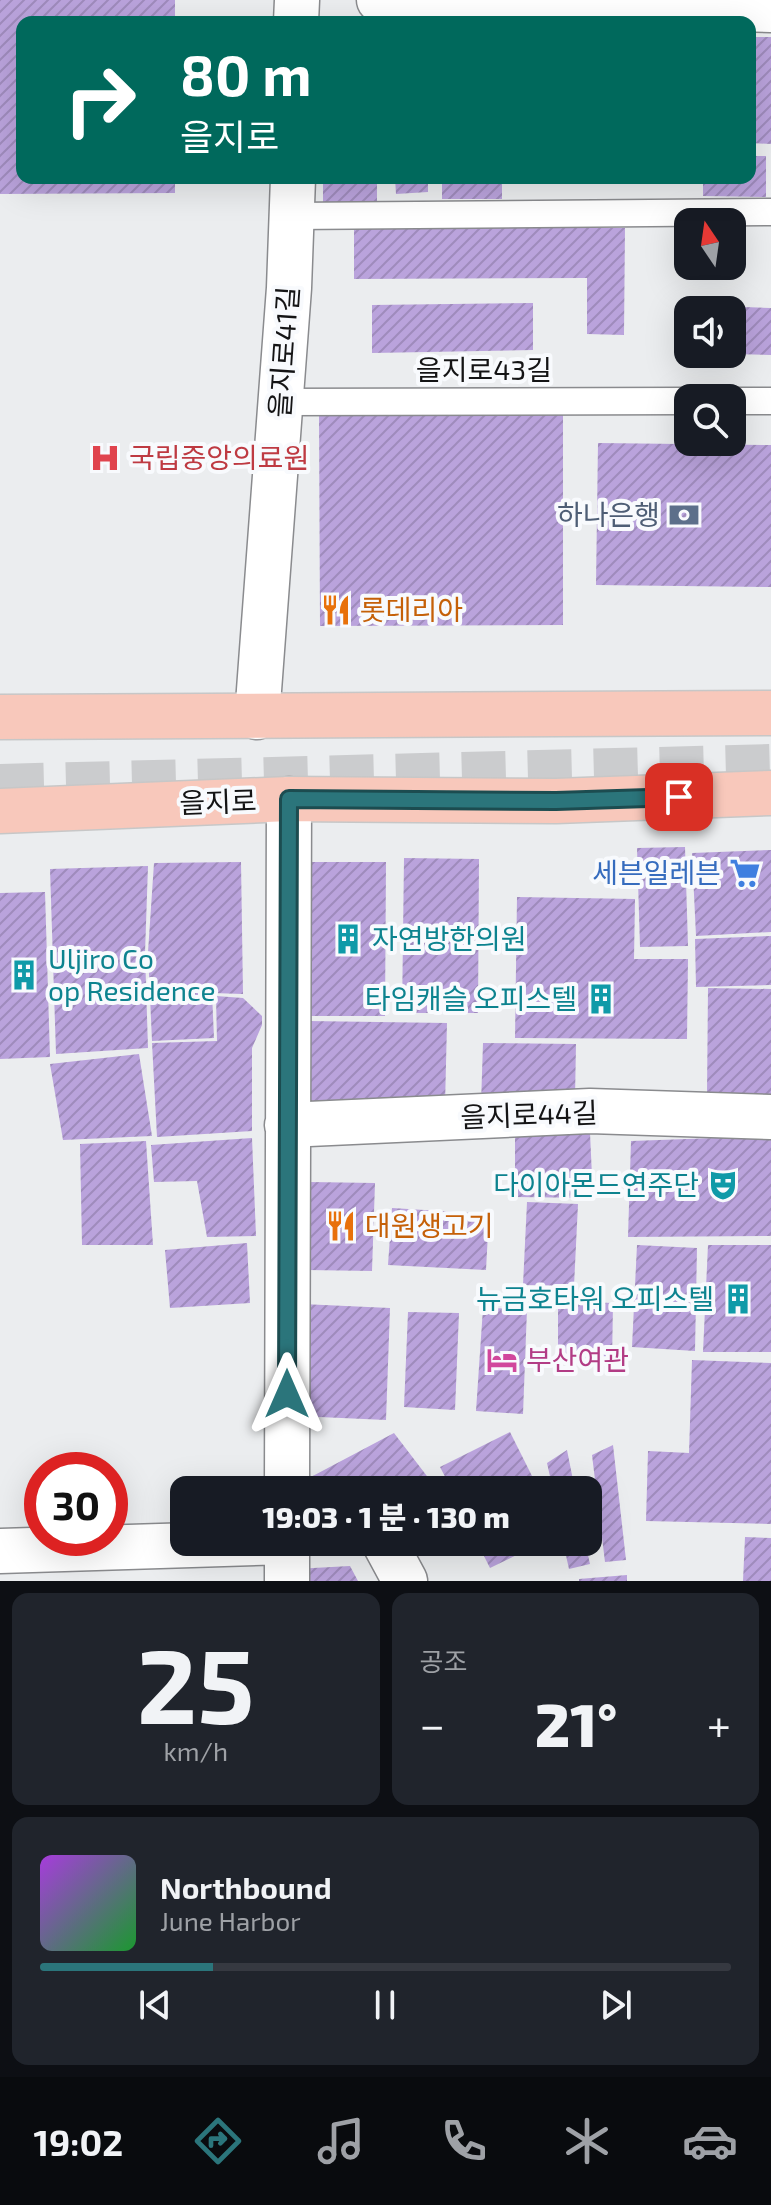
<!DOCTYPE html>
<html lang="ko">
<head>
<meta charset="utf-8">
<style>
  body { margin:0; font-family:"Exo 2","Noto Sans KR",sans-serif; background:#20242c; color:#f1f3f6; height:100vh; display:flex; flex-direction:column; font-size:30px; white-space:nowrap }
  * { box-sizing:border-box; margin:0 }
  p { font-size:26px; color:#9ea1a6 }
  .icon { flex:none; width:44px; height:44px; fill:none; stroke:currentColor; stroke-width:2; stroke-linecap:round; stroke-linejoin:round }
  .map { position:relative; height:1581px; overflow:hidden }
  .panel { display:flex; flex-direction:column; gap:12px; padding:12px; background:#0d0f14; flex:1 }
  .panel>* { flex:none }
  .banner { position:absolute; left:16px; top:16px; width:740px; height:168px; border-radius:16px; box-shadow:0 8px 32px #0002; background:#00695c; color:#fff; overflow:hidden }
  .needle { width:52px; rotate:347deg }
  .buttons { position:absolute; left:674px; top:208px; display:grid; gap:16px }
  .buttons a { display:grid; place-items:center; width:72px; height:72px; border-radius:16px; background:#171b24; box-shadow:0 8px 32px #0002; font-size:40px }
  .speed { position:absolute; left:24px; top:1452px; display:flex; gap:16px; font-size:40px; font-weight:700; text-align:center }
  .speed>* { display:grid; place-content:center; width:104px; height:104px; border-radius:50%; background:#171b24; box-shadow:0 8px 32px #0002; line-height:1 }
  .speed .limit { border:12px solid #d22; background:#fff; color:#111 }
  .pin { position:absolute; display:grid; place-items:center; width:68px; height:68px; color:#fff; margin:-34px; border-radius:16px; box-shadow:0 4px 12px #0006 }
  .me { position:absolute; width:88px; margin:-44px; rotate:0deg; stroke-linejoin:round; filter:drop-shadow(0 0 6px #0008) }
  .turn { display:flex; align-items:center; gap:28px; height:168px; padding:0 32px; font-size:36px }
  .turn .icon { width:104px; height:104px; stroke-width:2.5 }
  .turn b { display:block; font-size:56px; line-height:68px }
  .big { font-size:60px; font-weight:800; line-height:1.1 }
  .panel .widget { flex:1; display:flex; flex-direction:column; justify-content:center; gap:12px; min-width:0; padding:0 28px; border-radius:16px; background:#20242c }
  .panel .dial { align-items:center; gap:0 }
  .dial b { font-size:104px; line-height:1 }
  .song { display:flex; align-items:center; gap:24px }
  .cover { width:96px; height:96px; border-radius:12px; background:linear-gradient(135deg,hsl(280 70% 55%),hsl(130 70% 35%)) }
  .played { height:8px; border-radius:4px; background:linear-gradient(90deg,#2b757b 25%,#363941 25%) }
  .keys { display:flex; justify-content:space-around; direction:ltr }
  .heat { display:flex; justify-content:space-between; align-items:center; font-size:44px; direction:ltr }
  .panel .tiles { flex:1; display:grid; gap:12px; grid-template-columns:1fr 1fr }
  .widget:last-child { grid-column:span 2 }
  .trip { position:absolute; left:170px; top:1476px; width:432px; height:80px; border-radius:16px; background:#171b24; box-shadow:0 8px 32px #0002; font-weight:800; line-height:80px; text-align:center }
  .tabs { display:flex; height:128px; justify-content:space-around; align-items:center; background:#090b0e; color:#9ea1a6 }
  .tabs .icon { width:56px; height:56px }
  .tabs .current { color:#2b757b }
  .tabs b { font-size:36px; color:#f1f3f6 }
  .map>svg:first-child { display:block }
</style>
</head>
<body>
<div class="map">
<svg width="771" height="1581" viewBox="0 0 771 1581">
  <defs>
    <pattern id="building-hatch" width="6" height="6" patternUnits="userSpaceOnUse" patternTransform="scale(2)"><rect width="6" height="6" fill="#baa3dc"/><path d="M-1 1l2-2M0 6l6-6M5 7l2-2" fill="none" stroke="#9f8bbc"/></pattern>
  </defs>
  <rect width="100%" height="100%" fill="#ebedef"/>
  <path fill="url(#building-hatch)" d="M0 0H175V22H22V178H175V193L0 194Z
    M750 37H771V144L750 143Z
    M750 156H766V197L703 196V178H750Z
    M323 178H377V211H323Z
    M395 178H428V192L396 194Z
    M442 178H502V199H442Z
    M354 227 625 228 624 335 587 334V278L354 279Z
    M533 303V350L372 353V305Z
    M691 305 771 308V355L732 354V310H691Z
    M563 415V625L320 626 319 416Z
    M598 443 771 445V587L596 585Z
    M685 847 688 946 640 947 637 848Z
    M771 850V932L696 936 692 853Z
    M404 858 479 859 478 1013H402Z
    M241 862 243 994 212 993 214 1038 152 1041 148 952 154 863Z
    M310 862H386L385 1016H310Z
    M148 866 145 953 148 1048 56 1054 50 869Z
    M45 892 50 1057 0 1059V893Z
    M517 897 635 899 634 959H688L687 1039 515 1038Z
    M771 936V985L696 987 695 939Z
    M708 988 771 989V1100L707 1095Z
    M216 996 243 998 262 1016V1025L252 1048V1131L157 1137 152 1043 217 1041Z
    M308 1021 447 1023 445 1105 304 1119Z
    M483 1043 576 1044 575 1098 481 1104Z
    M139 1054 152 1136 63 1140 50 1064Z
    M590 1133 593 1198 515 1197V1134Z
    M771 1136V1236L628 1237 631 1141Z
    M252 1138 256 1236 207 1237 197 1181 154 1182 151 1145Z
    M146 1141 153 1245H82L80 1144Z
    M309 1182 375 1183 372 1271 307 1270Z
    M527 1202 578 1204 574 1286 523 1285Z
    M392 1208 489 1214 486 1270 388 1265Z
    M247 1243 250 1303 170 1308 165 1250Z
    M637 1245 697 1248 695 1351 632 1347Z
    M708 1245H771V1352H703Z
    M558 1301 613 1303 612 1363 558 1361Z
    M302 1304 390 1308 386 1420 297 1416Z
    M483 1308 527 1309 523 1414 476 1411Z
    M408 1312 459 1313 455 1410 404 1407Z
    M692 1360 771 1363V1524L646 1521 648 1451 689 1453Z
    M510 1432 539 1490H452L440 1467Z
    M394 1433 433 1484 414 1490H375L366 1485 310 1490 309 1478Z
    M613 1445 626 1560 605 1562 592 1455Z
    M567 1450 575 1490H553L547 1463Z
    M745 1537 771 1538V1581H743Z
    M477 1542H543L490 1568Z
    M563 1542H585L590 1564 569 1569Z
    M350 1566 358 1581H296L295 1569Z
    M627 1575V1581H579V1579Z"/>
  <g fill="none" stroke-linecap="round" stroke-linejoin="round">
    <path stroke="#cbccce" stroke-width="44" stroke-dasharray="44 22" stroke-linecap="butt" d="M0 786 771 766"/>
    <g stroke="#8a8b8e" stroke-width="29">
      <path id="lane" d="M292 216 771 212
        M732 401H771
        M281 402 688 401"/>
    </g>
    <g stroke="#8a8b8e" stroke-width="47">
      <path id="street" d="M379 0 771 10
        M296 22 297 0
        M257 717 289 288 293 178
        M287 1125 590 1111 771 1117
        M287 1490 289 799
        M287 1542V1581
        M384 1542 405 1581
        M0 1551 287 1542"/>
    </g>
    <g stroke="#c7c7c7" stroke-width="47">
      <path id="primary" d="M0 717 771 713
        M0 811 289 799 556 801 771 793"/>
    </g>
    <use href="#lane" stroke="#fff" stroke-width="26"/>
    <use href="#street" stroke="#fff" stroke-width="44"/>
    <use href="#primary" stroke="#f8c8bb" stroke-width="44"/>
  </g>
  <g fill="none" stroke-linecap="round" stroke-linejoin="round">
    <g stroke="#1c4c50" stroke-width="20">
      <path id="route" d="M287 1394 289 799 556 801 679 797"/>
    </g>
    <use href="#route" stroke="#2b757b" stroke-width="14"/>
  </g>
  <defs>
    <g id="hospital-bare" transform="scale(2.4)"><path d="M-5-5h3v3.5h4V-5h3V5h-3V1.5h-4V5h-3Z" fill="#e0444e" stroke="#f8fafd" stroke-width="2.5" paint-order="stroke"/></g>
    <g id="bank-bare" transform="scale(2.4)"><path d="M-6-4H6V4H-6ZM0-2.3a2.3 2.3 0 1 0 0 4.6a2.3 2.3 0 1 0 0-4.6Z" fill="#5c6f8a" stroke="#f8fafd" stroke-width="2.5" paint-order="stroke"/></g>
    <g id="restaurant-bare" transform="scale(2.4)"><path d="M-5-6h1v4h1v-4h1v4h1v-4h1v5L-1.5 .5V6h-2V.5L-5-1ZM5-6V6H3V1.5H1.5Q1.5-4 5-6Z" fill="#e8710a" stroke="#f8fafd" stroke-width="2.5" paint-order="stroke"/></g>
    <g id="supermarket-bare" transform="scale(2.4)"><path d="M-6-5.5h2.5l.6 2H6L4.5 2H-2.5L-4.4-4H-6ZM-1.5 3.2a1.3 1.3 0 1 0 .1 0ZM3 3.2a1.3 1.3 0 1 0 .1 0Z" fill="#3f7fe0" stroke="#f8fafd" stroke-width="2.5" paint-order="stroke"/></g>
    <g id="building-bare" transform="scale(2.4)"><path d="M-4-6H4V6H1V3H-1V6H-4ZM-2.5-4.3h1.7v1.8h-1.7ZM.8-4.3h1.7v1.8H.8ZM-2.5-1h1.7V.8h-1.7ZM.8-1h1.7V.8H.8Z" fill="#0f9aa8" stroke="#f8fafd" stroke-width="2.5" paint-order="stroke"/></g>
    <g id="theatre-bare" transform="scale(2.4)"><path d="M-5-5.5Q0-4 5-5.5V0Q5 5 0 6Q-5 5-5 0ZM-3.3-2.5H-1v1.5H-3.3ZM1-2.5H3.3v1.5H1ZM-2.8 1Q0 5.5 2.8 1Z" fill="#0f9aa8" stroke="#f8fafd" stroke-width="2.5" paint-order="stroke"/></g>
    <g id="hotel-bare" transform="scale(2.4)"><path d="M-6-4.5h1.5V1H6V5H4.5V3h-9V5H-6ZM-4 0a1.8 1.8 0 1 1 3.6 0ZM.5 0V-2.5h3Q6-2.5 6 0Z" fill="#d1479c" stroke="#f8fafd" stroke-width="2.5" paint-order="stroke"/></g>
  </defs>
  <g fill-rule="evenodd">
    <use href="#hospital-bare" x="105" y="458"/>
    <use href="#bank-bare" x="684" y="515"/>
    <use href="#restaurant-bare" x="336" y="610"/>
    <use href="#supermarket-bare" x="745" y="873"/>
    <use href="#building-bare" x="348" y="939"/>
    <use href="#building-bare" x="24" y="975"/>
    <use href="#building-bare" x="601" y="999"/>
    <use href="#theatre-bare" x="723" y="1185"/>
    <use href="#restaurant-bare" x="341" y="1226"/>
    <use href="#building-bare" x="738" y="1299"/>
    <use href="#hotel-bare" x="502" y="1360"/>
  </g>
  <g text-anchor="middle" stroke-width="8" stroke-linejoin="round" paint-order="stroke">
    <g font-size="28" fill="#141415" stroke="#f8fafd">
      <text transform="translate(284 352) rotate(-86)" y="10">을지로41길</text>
      <text x="484" y="380">을지로43길</text>
      <text transform="translate(218 802) rotate(-2)" y="10">을지로</text>
      <text transform="translate(529 1115) rotate(-2)" y="10">을지로44길</text>
    </g>
    <g font-size="28" fill="#be3a42" stroke="#f8fafd" text-anchor="start">
      <text x="129" y="468">국립중앙의료원</text>
    </g>
    <g font-size="28" fill="#4e5e75" stroke="#f8fafd" text-anchor="end">
      <text x="660" y="525">하나은행</text>
    </g>
    <g font-size="28" fill="#c56008" stroke="#f8fafd" text-anchor="start">
      <text x="360" y="620">롯데리아</text>
      <text x="365" y="1236">대원생고기</text>
    </g>
    <g font-size="28" fill="#366cbe" stroke="#f8fafd" text-anchor="end">
      <text x="721" y="883">세븐일레븐</text>
    </g>
    <g font-size="28" fill="#0d838f" stroke="#f8fafd" text-anchor="end">
      <text x="372" y="949" text-anchor="start">자연방한의원</text>
      <text x="48" y="969" text-anchor="start">Uljiro Co<tspan x="48" dy="32">op Residence</tspan></text>
      <text x="577" y="1009">타임캐슬 오피스텔</text>
      <text x="699" y="1195">다이아몬드연주단</text>
      <text x="714" y="1309">뉴금호타워 오피스텔</text>
    </g>
    <g font-size="28" fill="#b23c85" stroke="#f8fafd" text-anchor="start">
      <text x="526" y="1370">부산여관</text>
    </g>
  </g>
</svg>
<div class="buttons">
<a><svg class="needle" viewBox="-14 -14 28 28"><path d="M0-13l5 13h-10z" fill="#e53935"/><path d="M0 13l5-13h-10z" fill="#9ea1a6"/></svg></a>
<a><svg class="icon" aria-label="sound" viewBox="0 0 24 24"><path d="M4 9h4l5-4v14l-5-4H4zM17 9q2 3 0 6"/></svg></a>
<a><svg class="icon" aria-label="search" viewBox="0 0 24 24"><circle cx="10" cy="10" r="6"/><path d="M15 15l6 6"/></svg></a>
</div>
<div class="speed"><div class="limit">30</div></div>
<div class="pin" style="left:679px;top:797px;background:#d93025"><svg class="icon" aria-label="arrive" viewBox="0 0 24 24"><path d="M6 21V4h12l-3 4 3 4H6"/></svg></div>
<svg class="me" style="left:287px;top:1394px" viewBox="-20 -20 40 40"><path d="M0-17L14 15 0 8-14 15z" fill="#2b757b" stroke="#fff" stroke-width="4"/></svg>
<div class="trip">19:03 · 1 분 · 130 m</div>
<div class="banner">
<div class="turn"><svg class="icon" aria-label="right" viewBox="0 0 24 24"><path d="M7 20v-9h11M14 6l5 5-5 5"/></svg><div><b>80 m</b>을지로</div></div>
</div>
</div>
<section class="panel">
<div class="tiles">
<div class="widget dial"><b>25</b><p>km/h</p></div>
<div class="widget"><p>공조</p>
<div class="heat"><a>−</a><b class="big">21°</b><a>+</a></div>
</div>
<div class="widget">
<div class="song"><i class="cover"></i><div><b>Northbound</b><p>June Harbor</p></div></div>
<div class="played"></div>
<div class="keys"><svg class="icon" aria-label="previous" viewBox="0 0 24 24"><path d="M18 5L8 12l10 7zM5 5v14"/></svg><svg class="icon" aria-label="pause" viewBox="0 0 24 24"><path d="M8 5v14M16 5v14"/></svg><svg class="icon" aria-label="next" viewBox="0 0 24 24"><path d="M6 5l10 7-10 7zM19 5v14"/></svg></div>
</div>
</div>
</section>
<nav class="tabs">
<b>19:02</b>
<svg class="icon current" aria-label="directions" viewBox="0 0 24 24"><path d="M12 3l9 9-9 9-9-9zM9 14v-3h6M13 9l2 2-2 2"/></svg>
<svg class="icon" aria-label="music" viewBox="0 0 24 24"><path d="M9 18V5l10-2v13"/><circle cx="6" cy="18" r="3"/><circle cx="16" cy="16" r="3"/></svg>
<svg class="icon" aria-label="phone" viewBox="0 0 24 24"><path d="M5 4h4l2 5-3 2q2 4 5 5l2-3 5 2v4C11 20 4 13 5 4z"/></svg>
<svg class="icon" aria-label="climate" viewBox="0 0 24 24"><path d="M12 3v18M4 7l16 10M4 17L20 7"/></svg>
<svg class="icon" aria-label="car" viewBox="0 0 24 24"><path d="M5 17H2v-5l4-1 3-4h7l3 4 3 1v5h-3M9 17h6M6 11h13"/><circle cx="7" cy="17" r="2"/><circle cx="17" cy="17" r="2"/></svg>
</nav>
</body>
</html>
